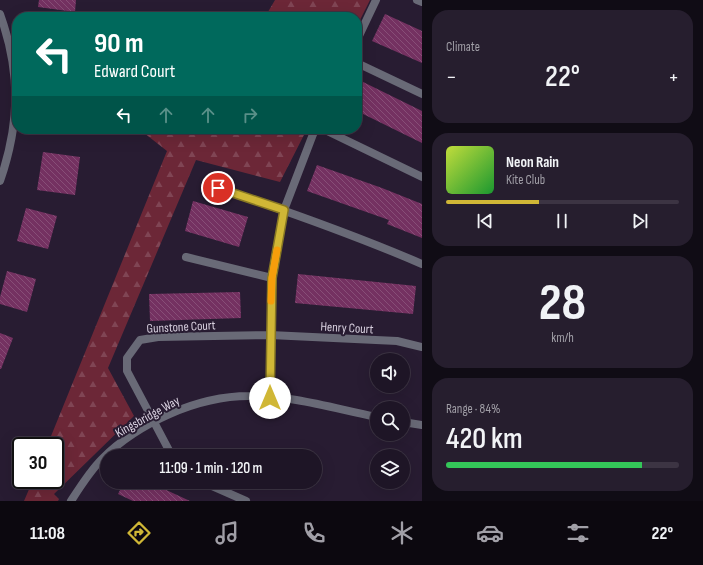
<!DOCTYPE html>
<html lang="en">
<head>
<meta charset="utf-8">
<style>
  body { margin:0; font-family:"Sofia Sans Condensed",sans-serif; background:#261e2e; color:#f1f3f6; height:100vh; display:flex; flex-direction:column; font-size:15px; white-space:nowrap }
  * { box-sizing:border-box; margin:0 }
  p { font-size:13px; color:#a19fa7 }
  .icon { flex:none; width:22px; height:22px; fill:none; stroke:currentColor; stroke-width:2; stroke-linecap:round; stroke-linejoin:round }
  .map { position:relative; flex:1; overflow:hidden }
  .drawer { display:flex; flex-direction:column; gap:10px; padding:10px; background:#100c15; width:281px }
  .drawer>* { flex:none }
  .guide { position:absolute; left:12px; top:12px; width:350px; height:122px; border-radius:16px; box-shadow:0 4px 16px #0002,0 0 0 1px #3c3443; background:#00695c; color:#fff; overflow:hidden }
  .buttons { position:absolute; left:370px; top:353px; display:grid; gap:8px }
  .buttons a { display:grid; place-items:center; width:40px; height:40px; border-radius:50%; background:#1e1526; box-shadow:0 4px 16px #0002,0 0 0 1px #3c3443; font-size:20px }
  .speed { position:absolute; left:12px; top:437px; display:flex; gap:8px; font-size:20px; font-weight:700; text-align:center }
  .speed>* { display:grid; place-content:center; width:52px; height:52px; border-radius:50%; background:#1e1526; box-shadow:0 4px 16px #0002,0 0 0 1px #3c3443; line-height:1 }
  .speed .limit { border:2px solid #111; border-radius:6px; background:#fff; color:#111 }
  .pin { position:absolute; display:grid; place-items:center; width:34px; height:34px; color:#fff; margin:-17px; border:2px solid #fff; border-radius:50%; box-shadow:0 1px 4px #0007 }
  .me { position:absolute; width:44px; margin:-22px; rotate:0deg; stroke-linejoin:round; filter:drop-shadow(0 0 3px #0008) }
  .turn { display:flex; align-items:center; gap:14px; height:84px; padding:0 16px; font-size:18px }
  .turn .icon { width:52px; height:52px; stroke-width:2.5 }
  .turn b { display:block; font-size:28px; line-height:34px }
  .lanes { display:flex; align-items:center; height:38px; padding:0 16px; background:#0003; justify-content:center; gap:20px; direction:ltr }
  .lanes .off { opacity:.35 }
  .big { font-size:30px; font-weight:600; line-height:1.1 }
  .drawer .tile { flex:1; display:flex; flex-direction:column; justify-content:center; gap:6px; min-width:0; padding:0 14px; border-radius:16px; background:#261e2e }
  .drawer .dial { align-items:center; gap:0 }
  .dial b { font-size:52px; line-height:1 }
  .song { display:flex; align-items:center; gap:12px }
  .cover { width:48px; height:48px; border-radius:6px; background:linear-gradient(135deg,hsl(70 70% 55%),hsl(130 70% 35%)) }
  .played { height:4px; border-radius:2px; background:linear-gradient(90deg,#d0b736 40%,#3c3443 40%) }
  .keys { display:flex; justify-content:space-around; direction:ltr }
  .heat { display:flex; justify-content:space-between; align-items:center; font-size:22px; direction:ltr }
  .charge { height:6px; border-radius:3px; background:linear-gradient(90deg,#34c759 84%,#3c3443 0) }
  .trip { position:absolute; left:100px; top:449px; width:222px; height:40px; border-radius:20px; background:#1e1526; box-shadow:0 4px 16px #0002,0 0 0 1px #3c3443; font-weight:600; line-height:40px; text-align:center }
  .menu { display:flex; height:64px; justify-content:space-around; align-items:center; background:#0c080f; color:#a19fa7 }
  .menu .icon { width:28px; height:28px }
  .menu .on { color:#d0b736 }
  .menu b { font-size:18px; color:#f1f3f6 }
  main { display:flex; flex:1; min-height:0 }
  .map>svg:first-child { display:block }
</style>
</head>
<body>
<main>
<div class="map">
<svg width="422" height="501" viewBox="0 0 422 501">
  <defs>
    <pattern id="forest-firs" width="22" height="20" patternUnits="userSpaceOnUse"><rect width="22" height="20" fill="#6c2737"/><path d="M5 1l3.5 6h-7zM16 11l3.5 6h-7z" fill="#804554"/></pattern>
    <pattern id="building-back-hatch" width="6" height="6" patternUnits="userSpaceOnUse"><rect width="6" height="6" fill="#743161"/><path d="M-1 5l2 2M0 0l6 6M5-1l2 2" fill="none" stroke="#874e77"/></pattern>
  </defs>
  <rect width="100%" height="100%" fill="#281c32"/>
  <path fill="url(#forest-firs)" d="M275 0H370L357 26V17H265Z
    M139 129H307L280 182 196 160 108 368 134 416 54 494 59 499 58 501H24L33 480H55V446H47L167 151Z"/>
  <path fill="url(#building-back-hatch)" d="M39 0H76L75 12 38 7Z
    M385 14 422 31V63L372 41Z
    M357 79 422 111V143L357 111Z
    M43 152 80 157 75 195 37 190Z
    M317 165 382 188 422 204V238L387 224 389 220 307 191Z
    M193 201 248 217 239 247 185 231Z
    M26 208 57 216 48 249 17 241Z
    M7 271 36 279 27 312 0 304V297Z
    M298 274 416 286 413 314 295 303Z
    M240 292 241 318 150 321 149 294Z
    M0 333 13 338 1 369H0Z
    M124 482H149L190 501H133L118 494Z"/>
  <g fill="none" stroke-linecap="round" stroke-linejoin="round">
    <path stroke="#696a77" stroke-width="8" d="M417 0 422 2
      M0 14C21 73 20 123 0 181
      M357 40 376 0
      M357 63 422 94
      M323 129 422 177
      M218 188C287 211 355 235 422 264
      M186 257 272 278
      M270 398 272 278 284 210 315 129
      M403 422 422 425
      M172 456 127 371V358L140 340 158 337 270 335 397 341 422 347
      M203 482 246 501
      M71 501C80 487 90 471 102 459 138 423 197 396 249 396 291 395 336 409 377 417"/>
  </g>
  <g fill="none" stroke-linecap="round" stroke-linejoin="round">
    <g stroke="#877723" stroke-width="10">
      <path id="route" d="M218 188 284 210 272 278 270 398"/>
    </g>
    <use href="#route" stroke="#d0b736" stroke-width="7"/>
    <path stroke="#f59e0b" stroke-width="7" d="M271 301 272 278 277 250"/>
  </g>
  <g text-anchor="middle" stroke-width="4" stroke-linejoin="round" paint-order="stroke">
    <g font-size="13" fill="#dad2e1" stroke="#281c32">
      <text transform="translate(181 326) rotate(-3)" y="5">Gunstone Court</text>
      <text transform="translate(347 327) rotate(3)" y="5">Henry Court</text>
      <text transform="translate(147 416) rotate(-29)" y="5">Kingsbridge Way</text>
    </g>
  </g>
</svg>
<div class="buttons">
<a><svg class="icon" aria-label="sound" viewBox="0 0 24 24"><path d="M4 9h4l5-4v14l-5-4H4zM17 9q2 3 0 6"/></svg></a>
<a><svg class="icon" aria-label="search" viewBox="0 0 24 24"><circle cx="10" cy="10" r="6"/><path d="M15 15l6 6"/></svg></a>
<a><svg class="icon" aria-label="layers" viewBox="0 0 24 24"><path d="M12 4l9 5-9 5-9-5zM3 14l9 5 9-5"/></svg></a>
</div>
<div class="speed"><div class="limit">30</div></div>
<div class="pin" style="left:218px;top:188px;background:#d93025"><svg class="icon" aria-label="arrive" viewBox="0 0 24 24"><path d="M6 21V4h12l-3 4 3 4H6"/></svg></div>
<svg class="me" style="left:270px;top:398px" viewBox="-20 -20 40 40"><circle r="19" fill="#fff"/><path d="M0-13L10 11 0 6-10 11z" fill="#d0b736"/></svg>
<div class="trip">11:09 · 1 min · 120 m</div>
<div class="guide">
<div class="turn"><svg class="icon" aria-label="left" viewBox="0 0 24 24"><path d="M17 20v-9H6M10 6l-5 5 5 5"/></svg><div><b>90 m</b>Edward Court</div></div>
<div class="lanes"><svg class="icon" aria-label="left" viewBox="0 0 24 24"><path d="M17 20v-9H6M10 6l-5 5 5 5"/></svg><svg class="icon off" aria-label="ahead" viewBox="0 0 24 24"><path d="M12 20V5M6 11l6-6 6 6"/></svg><svg class="icon off" aria-label="ahead" viewBox="0 0 24 24"><path d="M12 20V5M6 11l6-6 6 6"/></svg><svg class="icon off" aria-label="right" viewBox="0 0 24 24"><path d="M7 20v-9h11M14 6l5 5-5 5"/></svg></div>
</div>
</div>
<section class="drawer">
<div class="tile"><p>Climate</p>
<div class="heat"><a>−</a><b class="big">22°</b><a>+</a></div>
</div>
<div class="tile">
<div class="song"><i class="cover"></i><div><b>Neon Rain</b><p>Kite Club</p></div></div>
<div class="played"></div>
<div class="keys"><svg class="icon" aria-label="previous" viewBox="0 0 24 24"><path d="M18 5L8 12l10 7zM5 5v14"/></svg><svg class="icon" aria-label="pause" viewBox="0 0 24 24"><path d="M8 5v14M16 5v14"/></svg><svg class="icon" aria-label="next" viewBox="0 0 24 24"><path d="M6 5l10 7-10 7zM19 5v14"/></svg></div>
</div>
<div class="tile dial"><b>28</b><p>km/h</p></div>
<div class="tile"><p>Range · 84%</p><b class="big">420 km</b><div class="charge"></div></div>
</section>
</main>
<nav class="menu">
<b>11:08</b>
<svg class="icon on" aria-label="directions" viewBox="0 0 24 24"><path d="M12 3l9 9-9 9-9-9zM9 14v-3h6M13 9l2 2-2 2"/></svg>
<svg class="icon" aria-label="music" viewBox="0 0 24 24"><path d="M9 18V5l10-2v13"/><circle cx="6" cy="18" r="3"/><circle cx="16" cy="16" r="3"/></svg>
<svg class="icon" aria-label="phone" viewBox="0 0 24 24"><path d="M5 4h4l2 5-3 2q2 4 5 5l2-3 5 2v4C11 20 4 13 5 4z"/></svg>
<svg class="icon" aria-label="climate" viewBox="0 0 24 24"><path d="M12 3v18M4 7l16 10M4 17L20 7"/></svg>
<svg class="icon" aria-label="car" viewBox="0 0 24 24"><path d="M5 17H2v-5l4-1 3-4h7l3 4 3 1v5h-3M9 17h6M6 11h13"/><circle cx="7" cy="17" r="2"/><circle cx="17" cy="17" r="2"/></svg>
<svg class="icon" aria-label="filters" viewBox="0 0 24 24"><path d="M4 7h16M4 17h16"/><circle cx="9" cy="7" r="2"/><circle cx="15" cy="17" r="2"/></svg>
<b>22°</b>
</nav>
</body>
</html>
